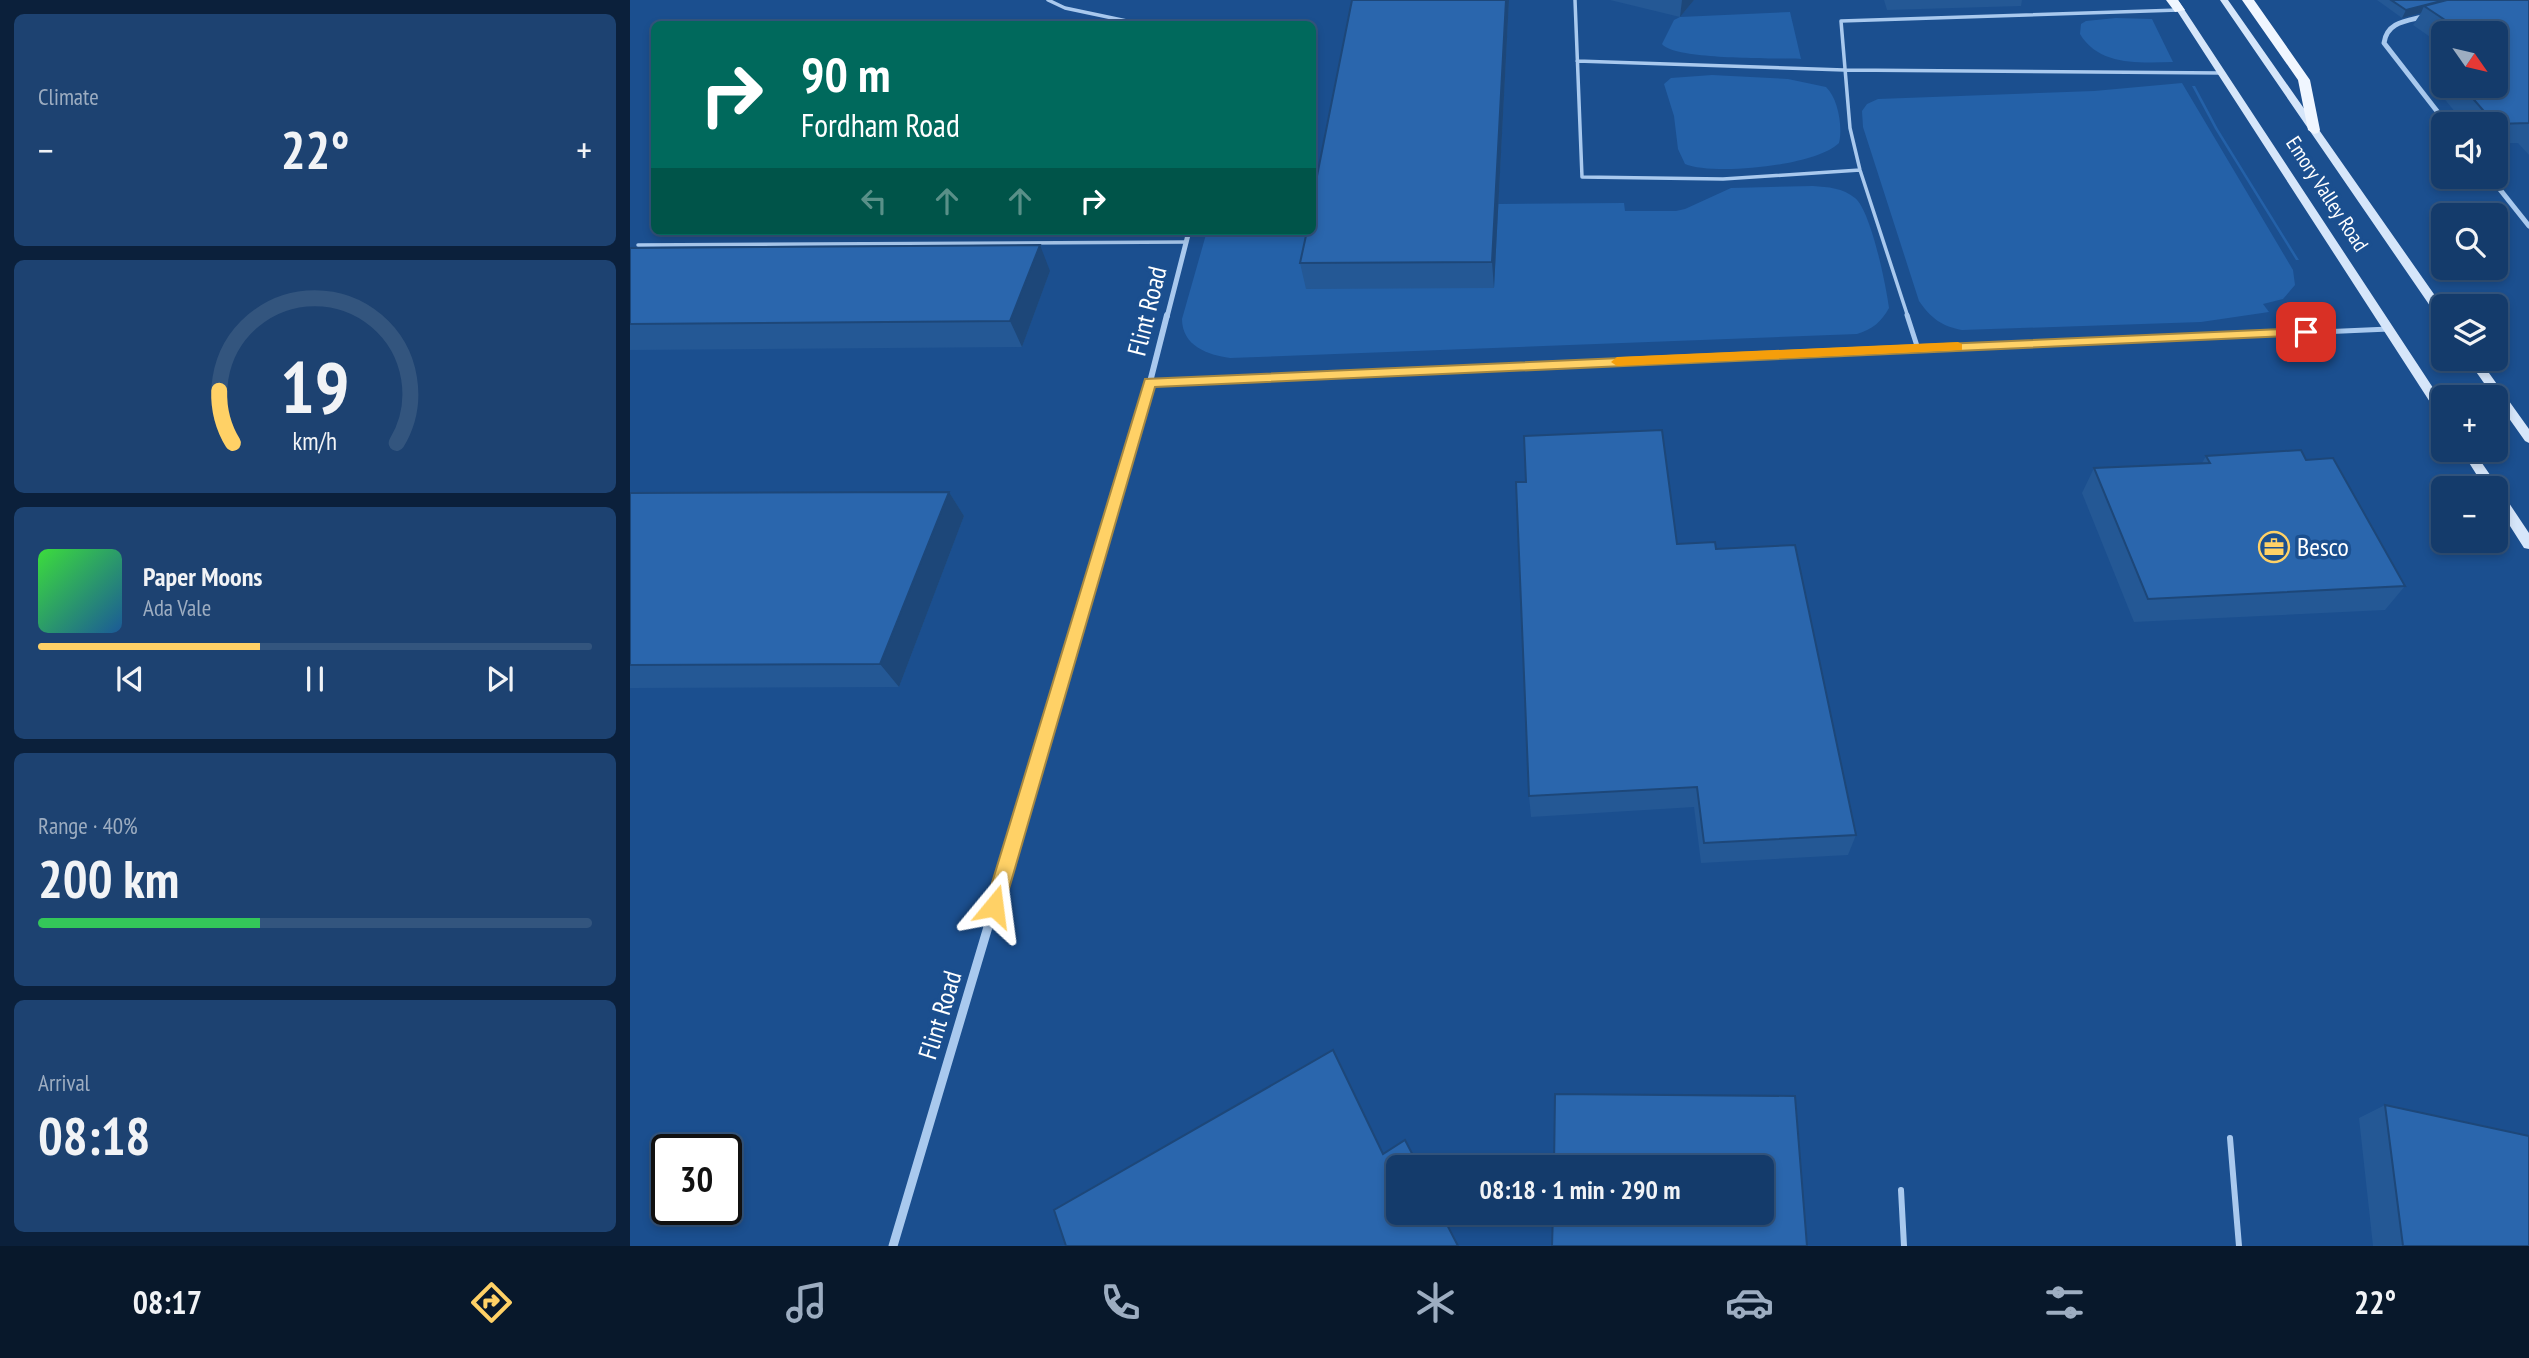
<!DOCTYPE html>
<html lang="en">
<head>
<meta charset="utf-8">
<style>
  body { margin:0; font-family:"PT Sans Narrow",sans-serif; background:#1d4271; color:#f1f3f6; height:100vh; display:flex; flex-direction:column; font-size:26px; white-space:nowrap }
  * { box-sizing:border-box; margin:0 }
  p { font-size:23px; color:#9dadc1 }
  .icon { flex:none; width:38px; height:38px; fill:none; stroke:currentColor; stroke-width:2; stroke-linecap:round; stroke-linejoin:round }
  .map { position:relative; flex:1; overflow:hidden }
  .details { display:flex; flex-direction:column; gap:14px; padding:14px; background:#0b203b; width:630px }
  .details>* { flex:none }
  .guide { position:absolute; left:21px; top:21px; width:665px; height:214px; border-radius:10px; box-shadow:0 4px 10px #0003,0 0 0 2px #33557e; background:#00695c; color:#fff; overflow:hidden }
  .needle { width:46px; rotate:124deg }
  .controls { position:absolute; left:1801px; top:21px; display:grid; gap:14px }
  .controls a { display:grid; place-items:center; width:77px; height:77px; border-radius:10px; background:#143b6b; box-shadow:0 4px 10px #0003,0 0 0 2px #33557e; font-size:35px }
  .speed { position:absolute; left:21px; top:1134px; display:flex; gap:14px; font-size:35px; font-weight:700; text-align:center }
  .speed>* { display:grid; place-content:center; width:91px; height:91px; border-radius:50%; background:#143b6b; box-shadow:0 4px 10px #0003,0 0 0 2px #33557e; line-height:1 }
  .speed .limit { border:4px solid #111; border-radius:10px; background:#fff; color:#111 }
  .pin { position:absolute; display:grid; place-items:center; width:60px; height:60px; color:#fff; margin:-30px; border-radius:14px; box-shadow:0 4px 10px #0006 }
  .me { position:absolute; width:77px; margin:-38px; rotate:16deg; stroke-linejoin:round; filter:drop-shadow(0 0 5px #0008) }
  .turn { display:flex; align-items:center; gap:24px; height:147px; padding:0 35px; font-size:32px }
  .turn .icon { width:91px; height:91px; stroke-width:2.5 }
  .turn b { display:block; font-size:49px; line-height:60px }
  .lanes { display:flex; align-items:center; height:66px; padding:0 35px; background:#0003; justify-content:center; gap:35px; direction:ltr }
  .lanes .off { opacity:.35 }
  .big { font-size:52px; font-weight:700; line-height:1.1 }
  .details .card { flex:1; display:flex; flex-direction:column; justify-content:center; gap:10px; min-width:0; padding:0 24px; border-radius:10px; background:#1d4271 }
  .details .dial { align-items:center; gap:0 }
  .dial svg { height:182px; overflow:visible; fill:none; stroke:#33557e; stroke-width:7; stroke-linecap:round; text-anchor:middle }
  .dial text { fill:#f1f3f6; stroke:none }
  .song { display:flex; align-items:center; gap:21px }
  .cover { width:84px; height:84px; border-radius:10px; background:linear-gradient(135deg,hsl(120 70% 55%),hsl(210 70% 35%)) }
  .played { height:7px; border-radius:4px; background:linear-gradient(90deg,#ffd166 40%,#33557e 40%) }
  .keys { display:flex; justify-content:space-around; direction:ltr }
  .heat { display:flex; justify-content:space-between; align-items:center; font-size:38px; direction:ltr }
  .charge { height:10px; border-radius:5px; background:linear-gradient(90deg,#34c759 40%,#33557e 0) }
  .trip { position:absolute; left:756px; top:1155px; width:388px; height:70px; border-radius:10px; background:#143b6b; box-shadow:0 4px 10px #0003,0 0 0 2px #33557e; font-weight:700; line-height:70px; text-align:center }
  .tabs { display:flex; height:112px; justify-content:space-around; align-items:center; background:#08182b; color:#9dadc1 }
  .tabs .icon { width:49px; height:49px }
  .tabs .active { color:#ffd166 }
  .tabs b { font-size:32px; color:#f1f3f6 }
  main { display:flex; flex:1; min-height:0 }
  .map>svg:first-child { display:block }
</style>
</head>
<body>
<main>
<section class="details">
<div class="card"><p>Climate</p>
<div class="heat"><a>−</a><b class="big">22°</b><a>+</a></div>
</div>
<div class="card dial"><svg viewBox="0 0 100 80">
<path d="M14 69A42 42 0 1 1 86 69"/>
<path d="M14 69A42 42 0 0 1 8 46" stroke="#ffd166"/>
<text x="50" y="56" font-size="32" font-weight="700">19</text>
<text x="50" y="72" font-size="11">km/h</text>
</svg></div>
<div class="card">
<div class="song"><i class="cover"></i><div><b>Paper Moons</b><p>Ada Vale</p></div></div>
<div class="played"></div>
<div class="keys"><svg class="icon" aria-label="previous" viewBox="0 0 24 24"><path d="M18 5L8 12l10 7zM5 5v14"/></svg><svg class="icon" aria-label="pause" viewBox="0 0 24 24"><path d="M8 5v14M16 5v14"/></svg><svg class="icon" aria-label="next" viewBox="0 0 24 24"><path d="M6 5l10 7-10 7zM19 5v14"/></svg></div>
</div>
<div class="card"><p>Range · 40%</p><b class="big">200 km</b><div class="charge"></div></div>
<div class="card"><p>Arrival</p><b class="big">08:18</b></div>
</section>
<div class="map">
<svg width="1899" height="1246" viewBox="0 0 1899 1246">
  <rect width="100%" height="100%" fill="#1b4f8f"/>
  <path fill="#2461a8" d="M1160 12 1171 59C1146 58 1044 60 1032 44L1044 20 1050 17Z
    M1486 18 1522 19 1543 62C1510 63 1469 66 1450 34L1451 24 1456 21Z
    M1082 75 1158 79 1196 87C1208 98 1213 127 1209 143 1186 166 1084 176 1055 164L1048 149 1044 116 1034 84 1041 78Z
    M1552 83 1663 270 1665 285 1653 299 1633 304 1639 312 1571 322 1332 330C1311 326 1301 318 1289 301L1233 127 1232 111 1237 104 1248 99 1464 91Z
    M1562 86H1565L1588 129 1669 260H1666L1585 129Z
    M1183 186C1198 187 1213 188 1225 198 1241 211 1256 285 1259 308 1251 322 1243 329 1227 334L600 358C578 355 552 346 552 319L577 231H682L863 288 868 204 994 203 995 211H1046L1055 209 1101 188Z"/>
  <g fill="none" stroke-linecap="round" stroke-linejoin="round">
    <path stroke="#a9c9ee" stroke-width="3.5" d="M418 0 435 8 511 24
      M945 0 952 177 1093 179 1230 170
      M947 61 1214 70 1591 73
      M8 245 556 242
      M1278 317 1230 170 1220 128 1211 21 1549 10"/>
    <path stroke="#a9c9ee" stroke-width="5" d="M1277 315 1288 349
      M520 382 1759 329"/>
    <path stroke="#a9c9ee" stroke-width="6" d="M1600 1138 1609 1246
      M1271 1190 1274 1246"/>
    <path stroke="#a9c9ee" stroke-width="5" d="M1796 16C1778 21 1757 21 1754 43L1817 124
      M1860 177 1899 226
      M537 317 559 231"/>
    <path stroke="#a9c9ee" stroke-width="6" d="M418 724 520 382 537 315"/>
    <path stroke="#a9c9ee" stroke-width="9" d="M263 1246 419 722"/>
    <path fill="#d6e6fa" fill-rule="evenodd" d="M1540 0H1548L1813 403V417L1809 416Z
      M1590 0H1598L1813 307V320L1809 319Z
      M1837 359H1849L1899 429V443L1895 441Z
      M1831 450H1843L1867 485 1868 490 1871 491 1899 533V549L1894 548 1866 504V488H1855Z"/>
    <path fill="#f0f6ff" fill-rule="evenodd" d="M1536 0H1548L1555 10 1545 12Z
      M1612 0H1624L1680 80 1690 130 1688 133 1684 134 1678 130 1668 80Z"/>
  </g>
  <path fill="#245895" d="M722 0H879L864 288 676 289 670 263Z
    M980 0H1064L1050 17Z
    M1254 0H1392L1391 6 1257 10Z
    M1747 0H1899V155L1888 143H1866V124H1835L1803 85 1813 68V86H1866V33H1813V46L1783 25 1791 13 1772 18Z
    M0 248 420 271 392 347 0 350Z
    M1576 456 1676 460 1775 586 1755 610 1504 622 1452 493 1464 468 1572 463Z
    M896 482 1047 544 1086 549 1226 835 1218 855 1071 863 1064 807 901 817 899 796Z
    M319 492 334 516 269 687 0 688V493Z
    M1755 1105 1899 1246H1743L1729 1118Z"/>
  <path fill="#1d4779" d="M876 0H879L864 288 862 262Z
    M1052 0H1064L1050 17Z
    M1794 6 1791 13 1772 18 1776 10Z
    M410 245 420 271 392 347 380 321Z
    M319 492 334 516 269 687 250 664Z"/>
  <path fill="#2a66ad" stroke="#1d4779" stroke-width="2" d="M722 0H876L862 262 670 263 677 231H682V201Z
    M1761 0H1815L1776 10Z
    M1817 0H1899V123L1865 124 1832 86H1866V63H1871L1866 60V33H1828L1833 32 1794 6Z
    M410 245 380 321 0 324V248Z
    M1032 430 1047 544 1085 542 1086 549 1165 545 1226 835 1074 843 1067 787 899 796 886 482H896L894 436Z
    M1671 450 1676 460 1703 458 1775 586 1518 599 1464 468 1580 463 1576 456Z
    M319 492 250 664 0 665V493Z
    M703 1050 753 1154 775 1140 789 1167H768V1213H811L828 1246H436L424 1210Z
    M925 1094 1165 1096 1177 1246H922L923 1213H1132V1167H924Z
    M1755 1105 1899 1136V1246H1773Z"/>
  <path fill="#ffd166" stroke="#a68842" stroke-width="2" d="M1676 328 1683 332 1681 335 525 387 374 906 371 912 364 915 358 912 355 906 515 379Z"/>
  <path fill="#f59e0b" d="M1328 342 1332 344V350L987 366 981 362 987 357Z"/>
  <defs>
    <g id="office-ring" transform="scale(1.575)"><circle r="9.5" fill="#1b4f8f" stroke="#ffd166" stroke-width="1.5"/><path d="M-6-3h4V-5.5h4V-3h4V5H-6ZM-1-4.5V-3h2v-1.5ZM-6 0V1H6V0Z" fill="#ffd166"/></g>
  </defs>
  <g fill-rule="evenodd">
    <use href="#office-ring" x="1644" y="547"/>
  </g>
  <g text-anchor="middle" stroke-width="7" stroke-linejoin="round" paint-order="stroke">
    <g font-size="21" fill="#fff" stroke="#1b4f8f">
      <text transform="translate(1697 194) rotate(57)" y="7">Emory Valley Road</text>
    </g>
    <g font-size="26" fill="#fff" stroke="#1b4f8f">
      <text transform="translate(517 311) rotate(-76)" y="9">Flint Road</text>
      <text transform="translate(310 1015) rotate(-73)" y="9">Flint Road</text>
    </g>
    <g font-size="26" fill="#fff" stroke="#1b4f8f" text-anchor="start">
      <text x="1667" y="556">Besco</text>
    </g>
  </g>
</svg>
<div class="controls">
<a><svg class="needle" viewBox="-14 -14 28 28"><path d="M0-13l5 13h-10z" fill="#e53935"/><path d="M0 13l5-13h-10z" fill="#9dadc1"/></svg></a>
<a><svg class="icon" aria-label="sound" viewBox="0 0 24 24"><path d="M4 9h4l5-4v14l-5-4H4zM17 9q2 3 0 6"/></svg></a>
<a><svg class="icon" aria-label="search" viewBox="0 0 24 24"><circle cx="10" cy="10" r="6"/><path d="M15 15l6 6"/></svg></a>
<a><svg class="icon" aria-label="layers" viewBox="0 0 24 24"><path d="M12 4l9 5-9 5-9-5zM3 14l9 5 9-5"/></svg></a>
<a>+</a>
<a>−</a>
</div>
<div class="speed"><div class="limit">30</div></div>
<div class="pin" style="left:1676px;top:332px;background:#d93025"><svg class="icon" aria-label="arrive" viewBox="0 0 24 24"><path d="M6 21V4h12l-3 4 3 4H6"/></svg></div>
<svg class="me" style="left:364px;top:906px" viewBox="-20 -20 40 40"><path d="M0-17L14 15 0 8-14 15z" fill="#ffd166" stroke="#fff" stroke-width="4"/></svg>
<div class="trip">08:18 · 1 min · 290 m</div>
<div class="guide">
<div class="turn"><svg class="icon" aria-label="right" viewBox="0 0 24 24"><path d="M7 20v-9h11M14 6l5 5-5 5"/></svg><div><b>90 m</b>Fordham Road</div></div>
<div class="lanes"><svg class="icon off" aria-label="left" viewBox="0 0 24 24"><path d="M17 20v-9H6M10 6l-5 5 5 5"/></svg><svg class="icon off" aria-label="ahead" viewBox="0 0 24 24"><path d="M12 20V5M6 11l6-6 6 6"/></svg><svg class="icon off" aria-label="ahead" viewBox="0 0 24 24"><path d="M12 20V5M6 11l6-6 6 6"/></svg><svg class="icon" aria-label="right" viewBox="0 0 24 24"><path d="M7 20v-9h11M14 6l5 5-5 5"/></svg></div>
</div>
</div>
</main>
<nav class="tabs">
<b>08:17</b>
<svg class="icon active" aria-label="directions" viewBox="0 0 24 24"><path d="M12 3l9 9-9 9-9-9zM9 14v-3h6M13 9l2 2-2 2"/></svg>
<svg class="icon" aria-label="music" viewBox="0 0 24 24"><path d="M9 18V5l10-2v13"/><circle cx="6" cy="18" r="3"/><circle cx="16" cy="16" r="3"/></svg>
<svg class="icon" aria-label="phone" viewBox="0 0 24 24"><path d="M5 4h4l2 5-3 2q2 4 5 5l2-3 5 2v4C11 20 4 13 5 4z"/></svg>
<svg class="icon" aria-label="climate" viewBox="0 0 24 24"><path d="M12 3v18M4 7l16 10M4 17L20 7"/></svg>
<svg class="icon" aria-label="car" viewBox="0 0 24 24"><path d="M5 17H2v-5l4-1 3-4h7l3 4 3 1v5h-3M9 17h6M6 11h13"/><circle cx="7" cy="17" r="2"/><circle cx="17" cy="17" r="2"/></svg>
<svg class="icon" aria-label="filters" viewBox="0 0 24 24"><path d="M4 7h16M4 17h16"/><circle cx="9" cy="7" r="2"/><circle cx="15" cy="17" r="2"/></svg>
<b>22°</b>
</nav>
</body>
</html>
